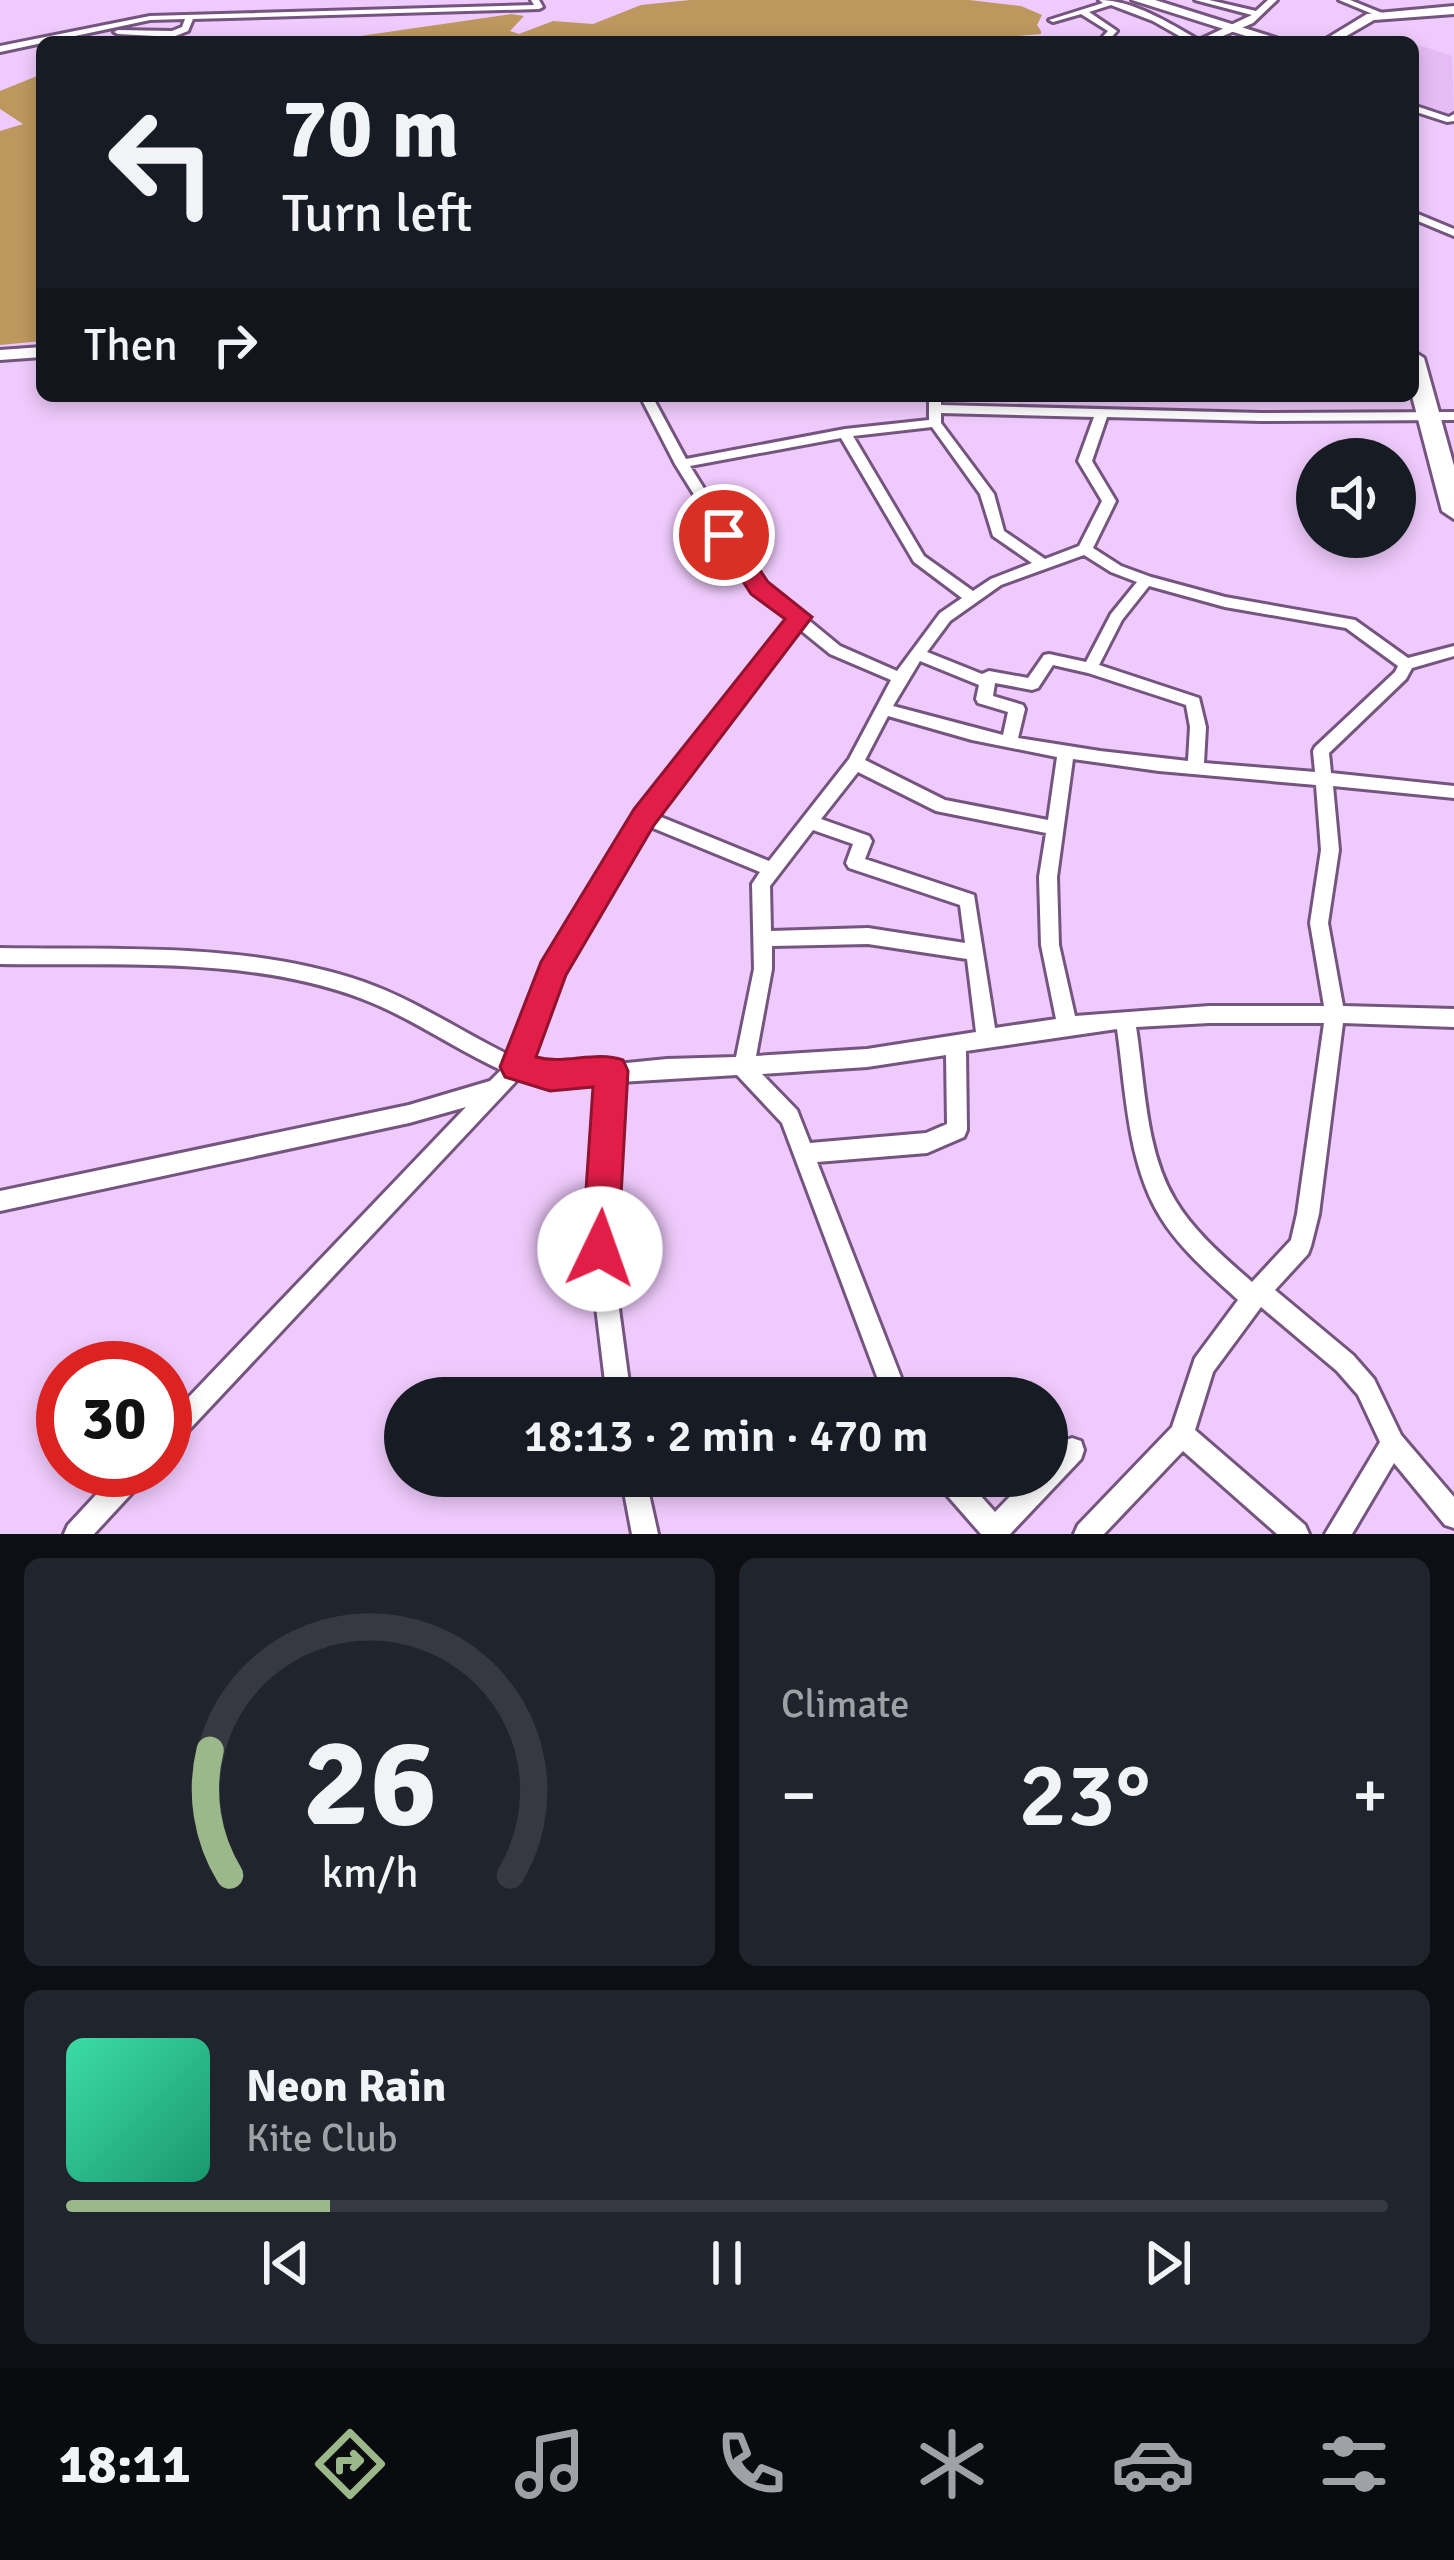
<!DOCTYPE html>
<html lang="en">
<head>
<meta charset="utf-8">
<style>
  body { margin:0; font-family:Signika,sans-serif; background:#20242c; color:#f1f3f6; height:100vh; display:flex; flex-direction:column; font-size:45px; white-space:nowrap }
  * { box-sizing:border-box; margin:0 }
  p { font-size:39px; color:#9ea1a6 }
  .icon { flex:none; width:66px; height:66px; fill:none; stroke:currentColor; stroke-width:2; stroke-linecap:round; stroke-linejoin:round }
  .map { position:relative; height:1534px; overflow:hidden }
  .sheet { display:flex; flex-direction:column; gap:24px; padding:24px; background:#0d0f14; flex:1 }
  .sheet>* { flex:none }
  .guide { position:absolute; left:36px; top:36px; width:1383px; height:366px; border-radius:18px; box-shadow:0 6px 18px #0003; background:#171b24; color:#f1f3f6; overflow:hidden }
  .controls { position:absolute; left:1296px; top:438px; display:grid; gap:24px }
  .controls a { display:grid; place-items:center; width:120px; height:120px; border-radius:50%; background:#171b24; box-shadow:0 6px 18px #0003; font-size:60px }
  .speed { position:absolute; left:36px; top:1341px; display:flex; gap:24px; font-size:60px; font-weight:700; text-align:center }
  .speed>* { display:grid; place-content:center; width:156px; height:156px; border-radius:50%; background:#171b24; box-shadow:0 6px 18px #0003; line-height:1 }
  .speed .limit { border:18px solid #d22; background:#fff; color:#111 }
  .pin { position:absolute; display:grid; place-items:center; width:102px; height:102px; color:#fff; margin:-51px; border:6px solid #fff; border-radius:50%; box-shadow:0 3px 12px #0007 }
  .me { position:absolute; width:132px; margin:-66px; rotate:3deg; stroke-linejoin:round; filter:drop-shadow(0 0 9px #0008) }
  .turn { display:flex; align-items:center; gap:42px; height:252px; padding:0 48px; font-size:54px }
  .turn .icon { width:156px; height:156px; stroke-width:2.5 }
  .turn b { display:block; font-size:84px; line-height:102px }
  .then { display:flex; align-items:center; height:114px; padding:0 48px; background:#0003; gap:24px; font-size:45px }
  .big { font-size:90px; font-weight:600; line-height:1.1 }
  .sheet .card { flex:1; display:flex; flex-direction:column; justify-content:center; gap:18px; min-width:0; padding:0 42px; border-radius:18px; background:#20242c }
  .sheet .dial { align-items:center; gap:0 }
  .dial svg { height:312px; overflow:visible; fill:none; stroke:#363941; stroke-width:7; stroke-linecap:round; text-anchor:middle }
  .dial text { fill:#f1f3f6; stroke:none }
  .song { display:flex; align-items:center; gap:36px }
  .cover { width:144px; height:144px; border-radius:18px; background:linear-gradient(135deg,hsl(160 70% 55%),hsl(160 70% 35%)) }
  .played { height:12px; border-radius:6px; background:linear-gradient(90deg,#9bb88b 20%,#363941 20%) }
  .keys { display:flex; justify-content:space-around; direction:ltr }
  .heat { display:flex; justify-content:space-between; align-items:center; font-size:66px; direction:ltr }
  .sheet .tiles { flex:1; display:grid; gap:24px; grid-template-columns:1fr 1fr }
  .card:last-child { grid-column:span 2 }
  .trip { position:absolute; left:384px; top:1377px; width:684px; height:120px; border-radius:60px; background:#171b24; box-shadow:0 6px 18px #0003; font-weight:600; line-height:120px; text-align:center }
  .tabs { display:flex; height:192px; justify-content:space-around; align-items:center; background:#090b0e; color:#9ea1a6 }
  .tabs .icon { width:84px; height:84px }
  .tabs .selected { color:#9bb88b }
  .tabs b { font-size:54px; color:#f1f3f6 }
  .map>svg:first-child { display:block }
</style>
</head>
<body>
<div class="map">
<svg width="1454" height="1534" viewBox="0 0 1454 1534">
  <rect width="100%" height="100%" fill="#efcafc"/>
  <path fill="#e5bcf4" d="M1413 43 1452 56 1454 113 1449 117 1413 107Z"/>
  <path fill="#bc975e" d="M690 0H969L1021 6 1042 15 1037 25 1041 31V34L953 42H319L511 14 524 16 510 31 519 34 553 21 593 24 641 5Z
    M42 74V341L0 345V131L23 124 0 109V91Z"/>
  <g fill="none" stroke-linecap="round" stroke-linejoin="round">
    <g stroke="#755580" stroke-width="6">
      <path id="street" d="M531 0H539L543 7 539 9 193 19 188 31 173 37 118 34 114 32 118 30 172 31 182 27 185 19 150 20 0 52V46L150 16 534 5Z
        M1099 0C1133 0 1169 23 1199 40L1252 15 1195 0H1209L1256 11 1268 0H1277L1253 23 1209 42H1190L1153 21 1111 5 1089 12 1117 31 1107 42H1098L1108 31 1081 14 1053 22 1049 20 1103 3Z
        M1339 0H1350L1387 15 1380 17Z
        M1413 105 1449 117 1454 114V121L1447 122 1413 111Z
        M1413 212 1454 229V236L1413 219Z
        M640 396H652L686 459 845 429 929 420V396H941V405L1261 413 1454 412V420L1261 421 1107 417 1092 461 1116 501 1093 548 1121 566 1151 577 1225 597 1355 620 1408 658 1454 646V656L1412 668 1406 679 1329 753 1331 773 1454 786V798L1333 786 1339 850 1328 923 1343 1006 1454 1009V1027L1343 1023 1319 1214 1311 1246 1308 1254 1275 1290 1353 1355 1374 1379 1401 1435 1454 1497V1528L1445 1525 1394 1463 1352 1534H1325L1380 1442 1358 1395 1337 1371 1261 1307 1213 1372 1195 1430 1305 1525 1309 1534H1277L1183 1451 1104 1534H1074L1078 1525 1172 1427 1195 1358 1238 1300C1211 1275 1181 1250 1161 1218 1127 1163 1126 1091 1117 1029L966 1051 967 1130 964 1137 927 1153 817 1162 909 1398H885L782 1123 737 1075 620 1082 611 1249 631 1398H607L589 1249 600 1084 550 1085 520 1077 173 1447 165 1451V1422L466 1107 409 1123 0 1211V1191L409 1105 490 1081 501 1070C453 1048 409 1016 360 998 248 956 118 966 0 964V948C120 950 248 942 364 982 415 1000 462 1032 511 1056L545 965 638 812 789 620 754 591 675 464ZM941 413 1094 417 1078 461 1102 501 1079 546 1045 559 1004 531 994 494 941 423ZM932 427 980 494 993 536 1032 563 991 579 973 591 924 556 853 436ZM841 438 914 562 962 598 940 613 897 671 840 646 806 618 804 613 798 612 764 585 690 466ZM1084 555 1111 572 1137 582 1111 614 1086 662 1049 654 1044 655 1028 678 989 671 982 674 927 652 950 621 1001 585ZM1149 586 1225 607 1346 628 1398 666 1395 672 1315 747 1313 751 1315 772 1204 763 1206 727 1199 698 1099 665 1122 620ZM798 628 830 654 891 680 849 759 769 861 656 815ZM920 661 979 685 976 699 978 703 1008 712 1003 735 893 706ZM1053 665 1088 673 1186 705 1190 727 1188 761 1100 751 1018 738 1025 709 1023 705 993 696 995 683 1032 690 1038 688ZM888 716 972 740 1057 757 1048 820 945 800 865 760ZM1073 759 1159 771 1316 785 1321 850 1310 923 1324 1006H1209L1075 1016 1059 945 1057 877ZM858 772 936 811 1046 833 1039 877 1041 945 1056 1019 995 1028 974 895 865 859 872 841 869 836 821 819ZM648 826 760 872 752 884 754 969 736 1057 667 1059 617 1064 611 1062C586 1072 555 1068 529 1062L560 974ZM813 830 853 844 846 863 849 868 960 905 965 943 868 928 771 931 770 886ZM868 944 967 959 976 1032 867 1049 756 1056 772 969V946ZM1209 1023H1324L1297 1214 1291 1240 1252 1282C1225 1258 1194 1232 1175 1200 1145 1150 1145 1083 1136 1027ZM946 1055 947 1124 926 1133 810 1143 797 1110 762 1074 867 1067Z
        M1072 1438 1081 1441 1084 1450 1081 1459 1010 1534H981L938 1485 935 1476H963L995 1512 1030 1476H1047V1458L1063 1441Z
        M119 1470H148L145 1479 94 1534H64L68 1525Z
        M621 1476H645L658 1534H632Z"/>
    </g>
    <g stroke="#755580" stroke-width="6">
      <path id="secondary" d="M1454 6V14L1374 20 1336 42H1321L1367 14Z
        M42 347V357L0 360V350Z"/>
    </g>
    <g stroke="#755580" stroke-width="6">
      <path id="highway" d="M1132 0H1155L1289 42H1265Z
        M1413 351 1424 358 1454 466V519L1442 511 1412 396Z"/>
    </g>
    <use href="#street" fill="#fff" fill-rule="evenodd"/>
    <use href="#secondary" fill="#fff" fill-rule="evenodd"/>
    <use href="#highway" fill="#fff" fill-rule="evenodd"/>
  </g>
  <path fill="#e11d48" stroke="#92132f" stroke-width="3" d="M724 528 733 530 768 582 812 617 654 825 566 975 536 1057C565 1065 595 1050 623 1060L628 1071 618 1249 613 1262 600 1267 588 1262 582 1249 593 1087 550 1091 505 1077 500 1067 541 962 634 809 785 619 751 594 713 535Z"/>
</svg>
<div class="controls">
<a><svg class="icon" aria-label="sound" viewBox="0 0 24 24"><path d="M4 9h4l5-4v14l-5-4H4zM17 9q2 3 0 6"/></svg></a>
</div>
<div class="speed"><div class="limit">30</div></div>
<div class="pin" style="left:724px;top:535px;background:#d93025"><svg class="icon" aria-label="arrive" viewBox="0 0 24 24"><path d="M6 21V4h12l-3 4 3 4H6"/></svg></div>
<svg class="me" style="left:600px;top:1249px" viewBox="-20 -20 40 40"><circle r="19" fill="#fff"/><path d="M0-13L10 11 0 6-10 11z" fill="#e11d48"/></svg>
<div class="trip">18:13 · 2 min · 470 m</div>
<div class="guide">
<div class="turn"><svg class="icon" aria-label="left" viewBox="0 0 24 24"><path d="M17 20v-9H6M10 6l-5 5 5 5"/></svg><div><b>70 m</b>Turn left</div></div>
<div class="then">Then<svg class="icon" aria-label="right" viewBox="0 0 24 24"><path d="M7 20v-9h11M14 6l5 5-5 5"/></svg></div>
</div>
</div>
<section class="sheet">
<div class="tiles">
<div class="card dial"><svg viewBox="0 0 100 80">
<path d="M14 69A42 42 0 1 1 86 69"/>
<path d="M14 69A42 42 0 0 1 9 37" stroke="#9bb88b"/>
<text x="50" y="56" font-size="32" font-weight="700">26</text>
<text x="50" y="72" font-size="11">km/h</text>
</svg></div>
<div class="card"><p>Climate</p>
<div class="heat"><a>−</a><b class="big">23°</b><a>+</a></div>
</div>
<div class="card">
<div class="song"><i class="cover"></i><div><b>Neon Rain</b><p>Kite Club</p></div></div>
<div class="played"></div>
<div class="keys"><svg class="icon" aria-label="previous" viewBox="0 0 24 24"><path d="M18 5L8 12l10 7zM5 5v14"/></svg><svg class="icon" aria-label="pause" viewBox="0 0 24 24"><path d="M8 5v14M16 5v14"/></svg><svg class="icon" aria-label="next" viewBox="0 0 24 24"><path d="M6 5l10 7-10 7zM19 5v14"/></svg></div>
</div>
</div>
</section>
<nav class="tabs">
<b>18:11</b>
<svg class="icon selected" aria-label="directions" viewBox="0 0 24 24"><path d="M12 3l9 9-9 9-9-9zM9 14v-3h6M13 9l2 2-2 2"/></svg>
<svg class="icon" aria-label="music" viewBox="0 0 24 24"><path d="M9 18V5l10-2v13"/><circle cx="6" cy="18" r="3"/><circle cx="16" cy="16" r="3"/></svg>
<svg class="icon" aria-label="phone" viewBox="0 0 24 24"><path d="M5 4h4l2 5-3 2q2 4 5 5l2-3 5 2v4C11 20 4 13 5 4z"/></svg>
<svg class="icon" aria-label="climate" viewBox="0 0 24 24"><path d="M12 3v18M4 7l16 10M4 17L20 7"/></svg>
<svg class="icon" aria-label="car" viewBox="0 0 24 24"><path d="M5 17H2v-5l4-1 3-4h7l3 4 3 1v5h-3M9 17h6M6 11h13"/><circle cx="7" cy="17" r="2"/><circle cx="17" cy="17" r="2"/></svg>
<svg class="icon" aria-label="filters" viewBox="0 0 24 24"><path d="M4 7h16M4 17h16"/><circle cx="9" cy="7" r="2"/><circle cx="15" cy="17" r="2"/></svg>
</nav>
</body>
</html>
